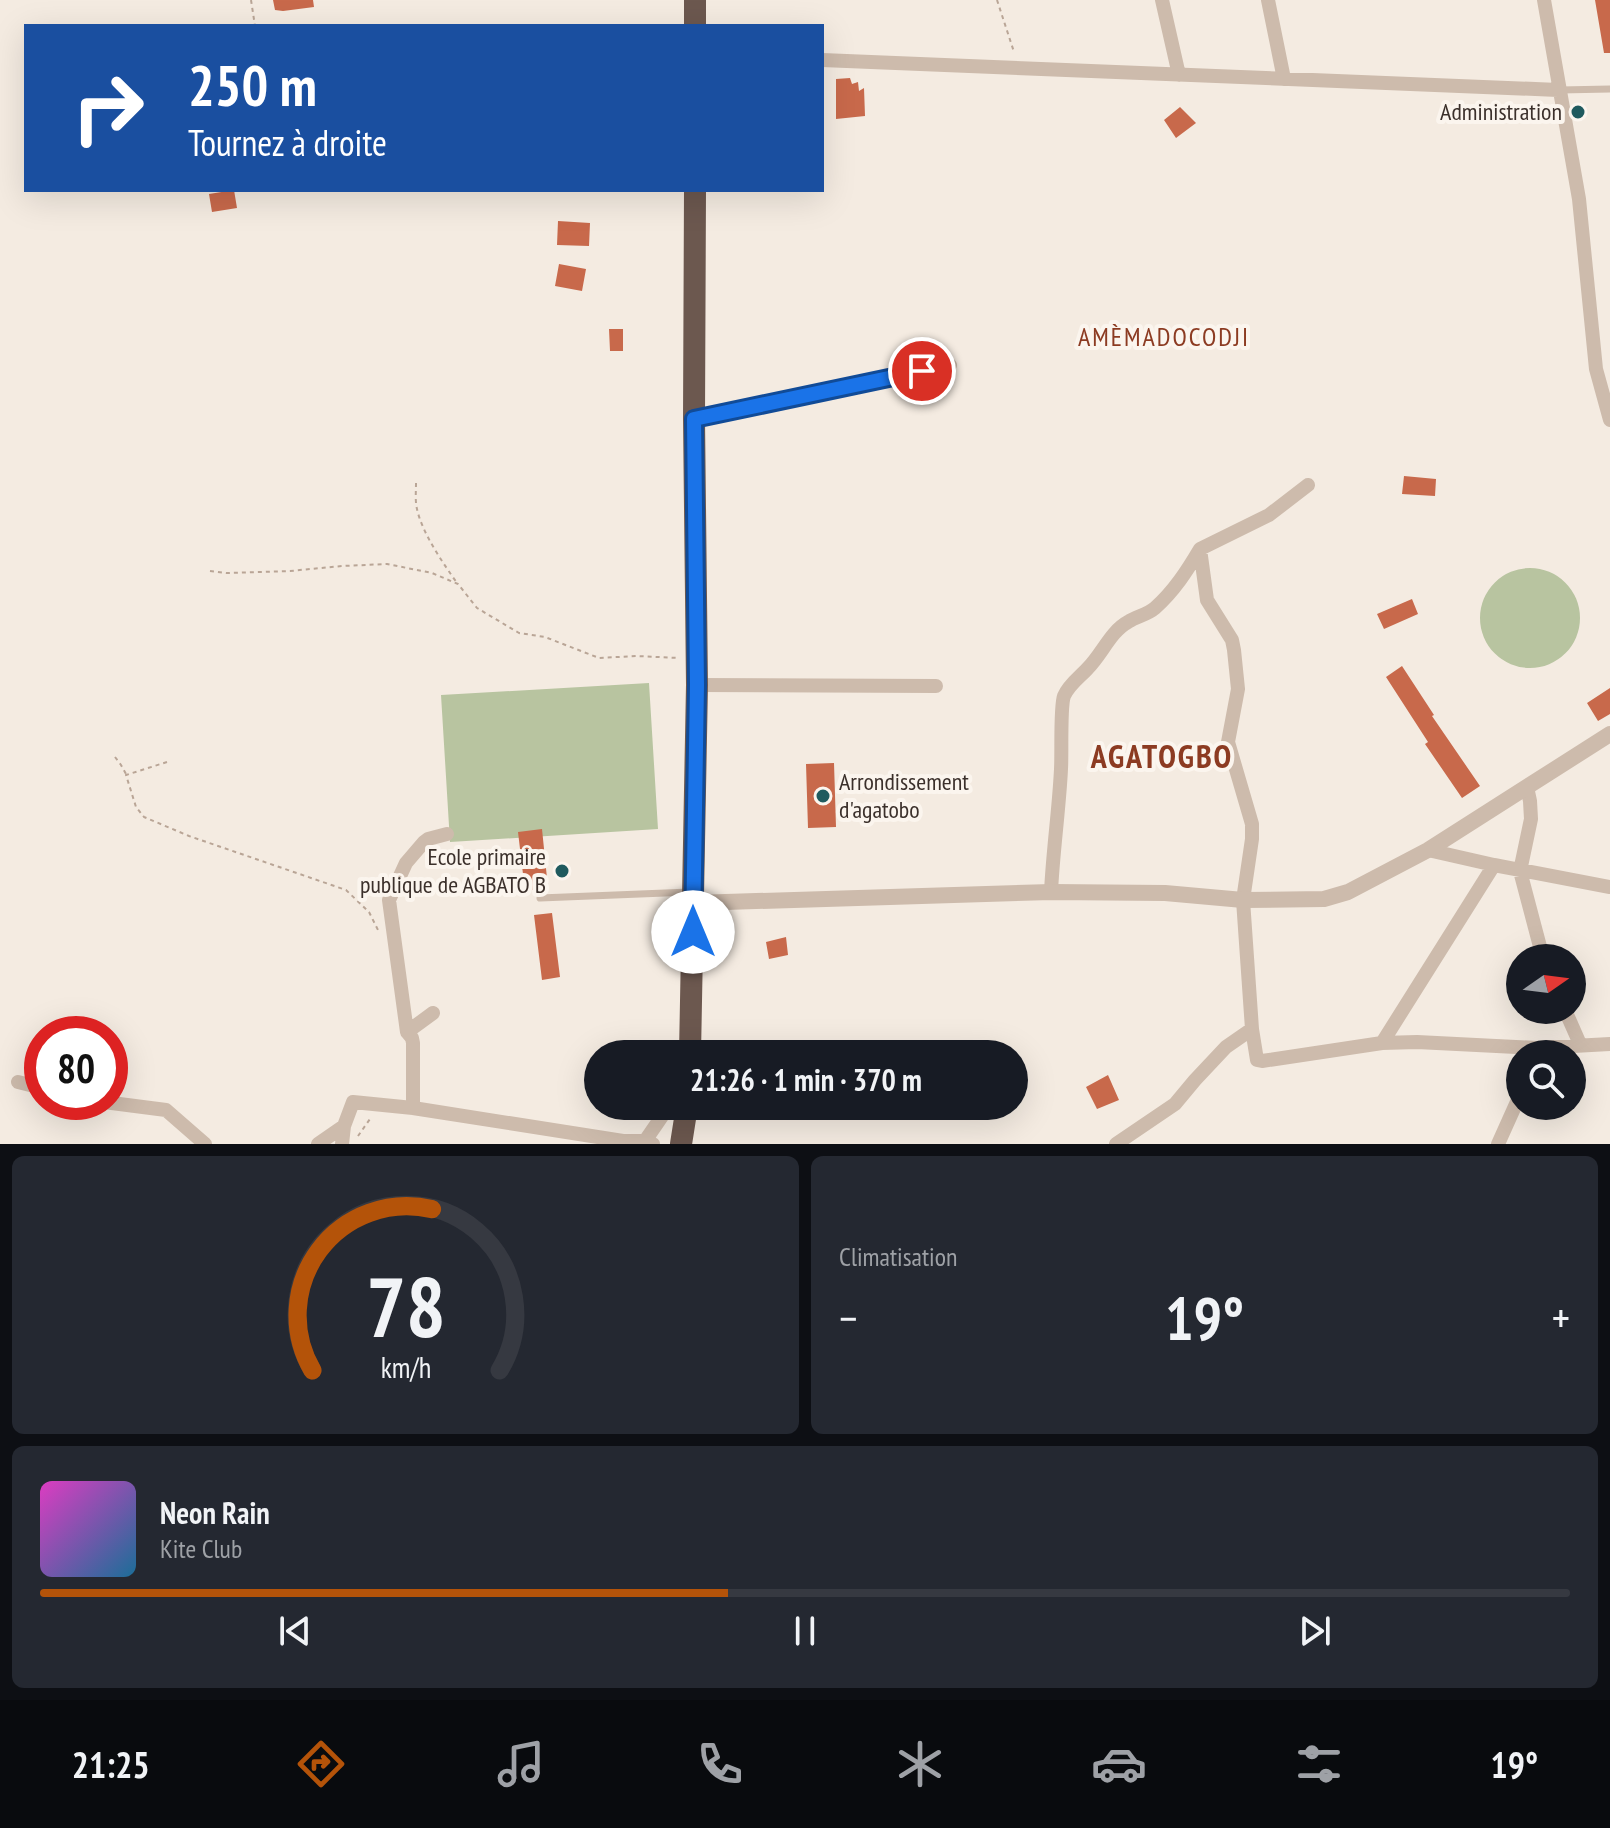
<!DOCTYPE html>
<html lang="fr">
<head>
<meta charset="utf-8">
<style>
  body { margin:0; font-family:"PT Sans Narrow",sans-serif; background:#242831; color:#f1f3f6; height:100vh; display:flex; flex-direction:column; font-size:30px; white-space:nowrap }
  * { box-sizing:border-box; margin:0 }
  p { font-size:26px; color:#9ea1a6 }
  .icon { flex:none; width:44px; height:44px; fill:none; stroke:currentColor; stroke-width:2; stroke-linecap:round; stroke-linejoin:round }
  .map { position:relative; height:1144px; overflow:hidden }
  .sheet { display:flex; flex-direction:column; gap:12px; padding:12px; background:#0d0f14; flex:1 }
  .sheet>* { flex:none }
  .top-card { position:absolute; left:24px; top:24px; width:800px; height:168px; border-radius:0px; box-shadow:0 8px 32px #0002; background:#1a4fa0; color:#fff; overflow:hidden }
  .needle { width:52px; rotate:76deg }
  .controls { position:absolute; left:1506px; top:944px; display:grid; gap:16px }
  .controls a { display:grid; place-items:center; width:80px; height:80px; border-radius:50%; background:#171b24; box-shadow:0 8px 32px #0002; font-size:40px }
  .speed { position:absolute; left:24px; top:1016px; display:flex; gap:16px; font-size:40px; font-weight:700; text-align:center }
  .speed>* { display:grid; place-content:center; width:104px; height:104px; border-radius:50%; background:#171b24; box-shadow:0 8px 32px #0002; line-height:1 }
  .speed .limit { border:12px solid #d22; background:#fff; color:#111 }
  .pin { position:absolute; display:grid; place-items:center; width:68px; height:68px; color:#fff; margin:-34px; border:4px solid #fff; border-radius:50%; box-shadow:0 2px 8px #0007 }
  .me { position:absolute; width:88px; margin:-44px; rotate:0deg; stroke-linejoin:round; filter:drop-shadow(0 0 6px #0008) }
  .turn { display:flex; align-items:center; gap:28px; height:168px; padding:0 32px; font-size:36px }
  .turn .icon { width:104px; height:104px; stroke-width:2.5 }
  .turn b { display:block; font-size:56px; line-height:68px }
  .big { font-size:60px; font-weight:700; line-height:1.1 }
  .sheet .widget { flex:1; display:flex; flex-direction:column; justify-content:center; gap:12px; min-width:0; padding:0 28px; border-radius:12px; background:#242831 }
  .sheet .dial { align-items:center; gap:0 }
  .dial svg { height:208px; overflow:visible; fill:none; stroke:#363941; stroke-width:7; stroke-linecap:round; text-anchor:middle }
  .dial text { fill:#f1f3f6; stroke:none }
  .song { display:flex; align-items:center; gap:24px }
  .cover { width:96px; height:96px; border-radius:12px; background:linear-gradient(135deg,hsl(310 70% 55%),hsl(200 70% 35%)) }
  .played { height:8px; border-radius:4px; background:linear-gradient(90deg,#b45309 45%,#363941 45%) }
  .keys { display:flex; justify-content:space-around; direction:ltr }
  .heat { display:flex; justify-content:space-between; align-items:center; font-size:44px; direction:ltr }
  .sheet .tiles { flex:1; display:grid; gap:12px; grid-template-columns:1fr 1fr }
  .widget:last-child { grid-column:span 2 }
  .trip { position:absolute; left:584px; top:1040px; width:444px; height:80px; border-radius:40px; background:#171b24; box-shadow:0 8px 32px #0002; font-weight:700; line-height:80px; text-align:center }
  .tab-bar { display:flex; height:128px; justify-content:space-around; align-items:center; background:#090b0e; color:#9ea1a6 }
  .tab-bar .icon { width:56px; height:56px }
  .tab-bar .on { color:#b45309 }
  .tab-bar b { font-size:36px; color:#f1f3f6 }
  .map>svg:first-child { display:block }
</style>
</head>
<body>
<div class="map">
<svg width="1610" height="1144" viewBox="0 0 1610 1144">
  <rect width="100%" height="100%" fill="#f4ebe1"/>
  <path fill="#b8c4a0" d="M1480 618a50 50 0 1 1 100 0a50 50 0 1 1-100 0Z
    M649 683 658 829 450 842 441 695Z"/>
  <path fill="#c8694b" d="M273 0H313L314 7 283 11 275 10Z
    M1595 0H1610V53H1604Z
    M850 78 852 84 858 82 859 91 864 88 865 116 836 119V79Z
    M1180 107 1196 123 1176 138 1164 120Z
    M234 190 237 208 212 212 209 194Z
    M558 221 590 223 589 246 557 245Z
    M559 264 586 269 582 291 555 286Z
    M609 329H623V351H610Z
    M1404 476 1436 479 1435 496 1402 494Z
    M1412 599 1418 614 1384 629 1377 614Z
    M1402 666 1434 715 1432 716 1480 786 1462 798 1425 744 1428 742 1386 677Z
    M1610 688V714L1598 721 1587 703Z
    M834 763 836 827 808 828 806 764Z
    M542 829 548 888 525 891 518 832Z
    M552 913 560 977 542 980 534 915Z
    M786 937 788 955 769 959 766 942Z
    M1108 1075 1119 1100 1097 1109 1086 1087Z"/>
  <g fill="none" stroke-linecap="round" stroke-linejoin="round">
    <path stroke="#b9a596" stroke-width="2" stroke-dasharray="4 4" stroke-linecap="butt" d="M251 0 255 26
      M997 0 1014 52
      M416 483C416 492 415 501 417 509 422 533 443 563 457 583
      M210 571 226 573 290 571 342 566 387 564 432 573 458 584 477 608 519 633 545 637 599 658 636 656 679 658
      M115 757 121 765 126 774
      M167 762 126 775 136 807 144 817 189 836 346 890 369 912 378 930
      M358 1136 370 1119"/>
    <path stroke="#cdbbac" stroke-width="7" d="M1560 90 1610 89
      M540 898 690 892"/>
    <path stroke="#cdbbac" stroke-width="14" d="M1162 0 1179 75
      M1268 0 1284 79
      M1544 0 1579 199 1596 369 1610 420
      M822 60 1558 90
      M694 419 950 365
      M1200 549 1269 515 1308 485
      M697 685 936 686
      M1527 787 1530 801 1531 819 1520 871 1543 958
      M1428 850 1494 865 1610 887
      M1051 892C1053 850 1059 810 1061 769 1062 754 1060 706 1064 696 1069 684 1080 677 1088 668 1102 654 1111 631 1128 622 1137 616 1147 615 1155 608 1174 591 1187 571 1200 549L1207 600 1232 640 1234 650 1238 689 1228 742 1252 824V839L1243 900 1252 1029 1257 1060 1262 1061 1382 1043 1417 1042 1537 1048 1610 1044
      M1565 1010 1580 1044
      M407 1032 389 900 406 863 424 842 428 839 447 834
      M1382 1043 1494 865
      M18 1082 42 1088
      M104 1102 166 1110 205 1144
      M413 1108 623 1141H645L653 1144
      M645 1141 669 1106
      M318 1144 344 1126
      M342 1144 344 1126 353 1102 413 1108V1043L412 1038 407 1032 433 1013
      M1116 1144 1175 1104 1195 1080 1226 1047 1252 1029
      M1498 1144 1520 1095"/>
    <path stroke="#cdbbac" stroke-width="16" d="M694 903 1051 892 1165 893 1243 900 1324 899 1348 892 1428 850 1610 734"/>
    <path stroke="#6c584f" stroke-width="22" d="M695 0V26
      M690 1054 697 685 694 419 695 190
      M681 1144 687 1106"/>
  </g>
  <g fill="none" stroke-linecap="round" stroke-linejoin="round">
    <g stroke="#114b97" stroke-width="20">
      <path id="route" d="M693 932 697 685 694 419 922 371"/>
    </g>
    <use href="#route" stroke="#1a73e8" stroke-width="14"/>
  </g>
  <g fill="#1f5a5e" stroke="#fbf5ee" stroke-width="3">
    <circle cx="1578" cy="112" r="8"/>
    <circle cx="823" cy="796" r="8"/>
    <circle cx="562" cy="871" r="8"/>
  </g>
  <g text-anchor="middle" stroke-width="8" stroke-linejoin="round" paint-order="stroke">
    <g font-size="24" fill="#3b302b" stroke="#fbf5ee" text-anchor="end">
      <text x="1562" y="120">Administration</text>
      <text x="839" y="790" text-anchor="start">Arrondissement<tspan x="839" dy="28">d'agatobo</tspan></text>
      <text x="546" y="865">Ecole primaire<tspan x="546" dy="28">publique de AGBATO B</tspan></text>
    </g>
    <g font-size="26" letter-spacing="2" fill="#8c3b22" stroke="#fbf5ee">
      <text x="1164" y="346">AMÈMADOCODJI</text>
    </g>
    <g font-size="32" font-weight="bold" letter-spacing="2" fill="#8c3b22" stroke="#fbf5ee">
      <text x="1162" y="768">AGATOGBO</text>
    </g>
  </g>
</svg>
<div class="controls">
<a><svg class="needle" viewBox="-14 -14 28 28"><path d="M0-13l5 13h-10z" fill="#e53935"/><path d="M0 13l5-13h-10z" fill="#9ea1a6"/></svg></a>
<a><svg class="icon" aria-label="search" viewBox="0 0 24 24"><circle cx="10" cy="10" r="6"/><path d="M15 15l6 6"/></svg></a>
</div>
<div class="speed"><div class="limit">80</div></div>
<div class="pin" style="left:922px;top:371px;background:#d93025"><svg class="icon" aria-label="arrive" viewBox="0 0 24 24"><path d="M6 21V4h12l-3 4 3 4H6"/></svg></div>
<svg class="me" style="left:693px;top:932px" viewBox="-20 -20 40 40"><circle r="19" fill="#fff"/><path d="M0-13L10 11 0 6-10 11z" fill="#1a73e8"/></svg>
<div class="trip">21:26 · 1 min · 370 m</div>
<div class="top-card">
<div class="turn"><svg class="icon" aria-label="right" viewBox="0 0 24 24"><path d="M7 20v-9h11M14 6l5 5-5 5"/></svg><div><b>250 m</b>Tournez à droite</div></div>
</div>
</div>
<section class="sheet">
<div class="tiles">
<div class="widget dial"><svg viewBox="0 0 100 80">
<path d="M14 69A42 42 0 1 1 86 69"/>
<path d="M14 69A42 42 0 0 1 60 7" stroke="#b45309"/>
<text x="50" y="56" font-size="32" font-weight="700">78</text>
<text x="50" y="72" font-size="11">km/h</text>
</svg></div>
<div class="widget"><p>Climatisation</p>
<div class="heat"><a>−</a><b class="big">19°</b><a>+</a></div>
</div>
<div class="widget">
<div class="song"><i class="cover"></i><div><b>Neon Rain</b><p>Kite Club</p></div></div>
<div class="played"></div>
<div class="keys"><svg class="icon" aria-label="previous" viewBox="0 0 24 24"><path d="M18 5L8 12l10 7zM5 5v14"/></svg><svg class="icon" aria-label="pause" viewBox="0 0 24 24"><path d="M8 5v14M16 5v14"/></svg><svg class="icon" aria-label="next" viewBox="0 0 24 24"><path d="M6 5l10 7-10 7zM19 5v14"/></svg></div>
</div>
</div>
</section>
<nav class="tab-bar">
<b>21:25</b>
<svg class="icon on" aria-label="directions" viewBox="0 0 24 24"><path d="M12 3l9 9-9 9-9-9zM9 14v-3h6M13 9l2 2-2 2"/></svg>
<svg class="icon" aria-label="music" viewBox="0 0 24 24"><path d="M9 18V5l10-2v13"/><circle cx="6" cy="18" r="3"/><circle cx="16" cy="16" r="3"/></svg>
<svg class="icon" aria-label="phone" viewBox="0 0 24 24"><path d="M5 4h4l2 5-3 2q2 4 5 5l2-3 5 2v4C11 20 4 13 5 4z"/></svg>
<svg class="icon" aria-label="climate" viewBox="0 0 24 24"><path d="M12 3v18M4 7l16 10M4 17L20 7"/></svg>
<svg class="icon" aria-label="car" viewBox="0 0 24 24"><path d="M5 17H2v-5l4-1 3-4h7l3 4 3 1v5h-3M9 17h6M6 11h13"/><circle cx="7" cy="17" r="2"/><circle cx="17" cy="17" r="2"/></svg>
<svg class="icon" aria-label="filters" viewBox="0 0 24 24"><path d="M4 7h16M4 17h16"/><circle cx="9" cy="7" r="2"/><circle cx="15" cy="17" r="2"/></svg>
<b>19°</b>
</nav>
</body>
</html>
